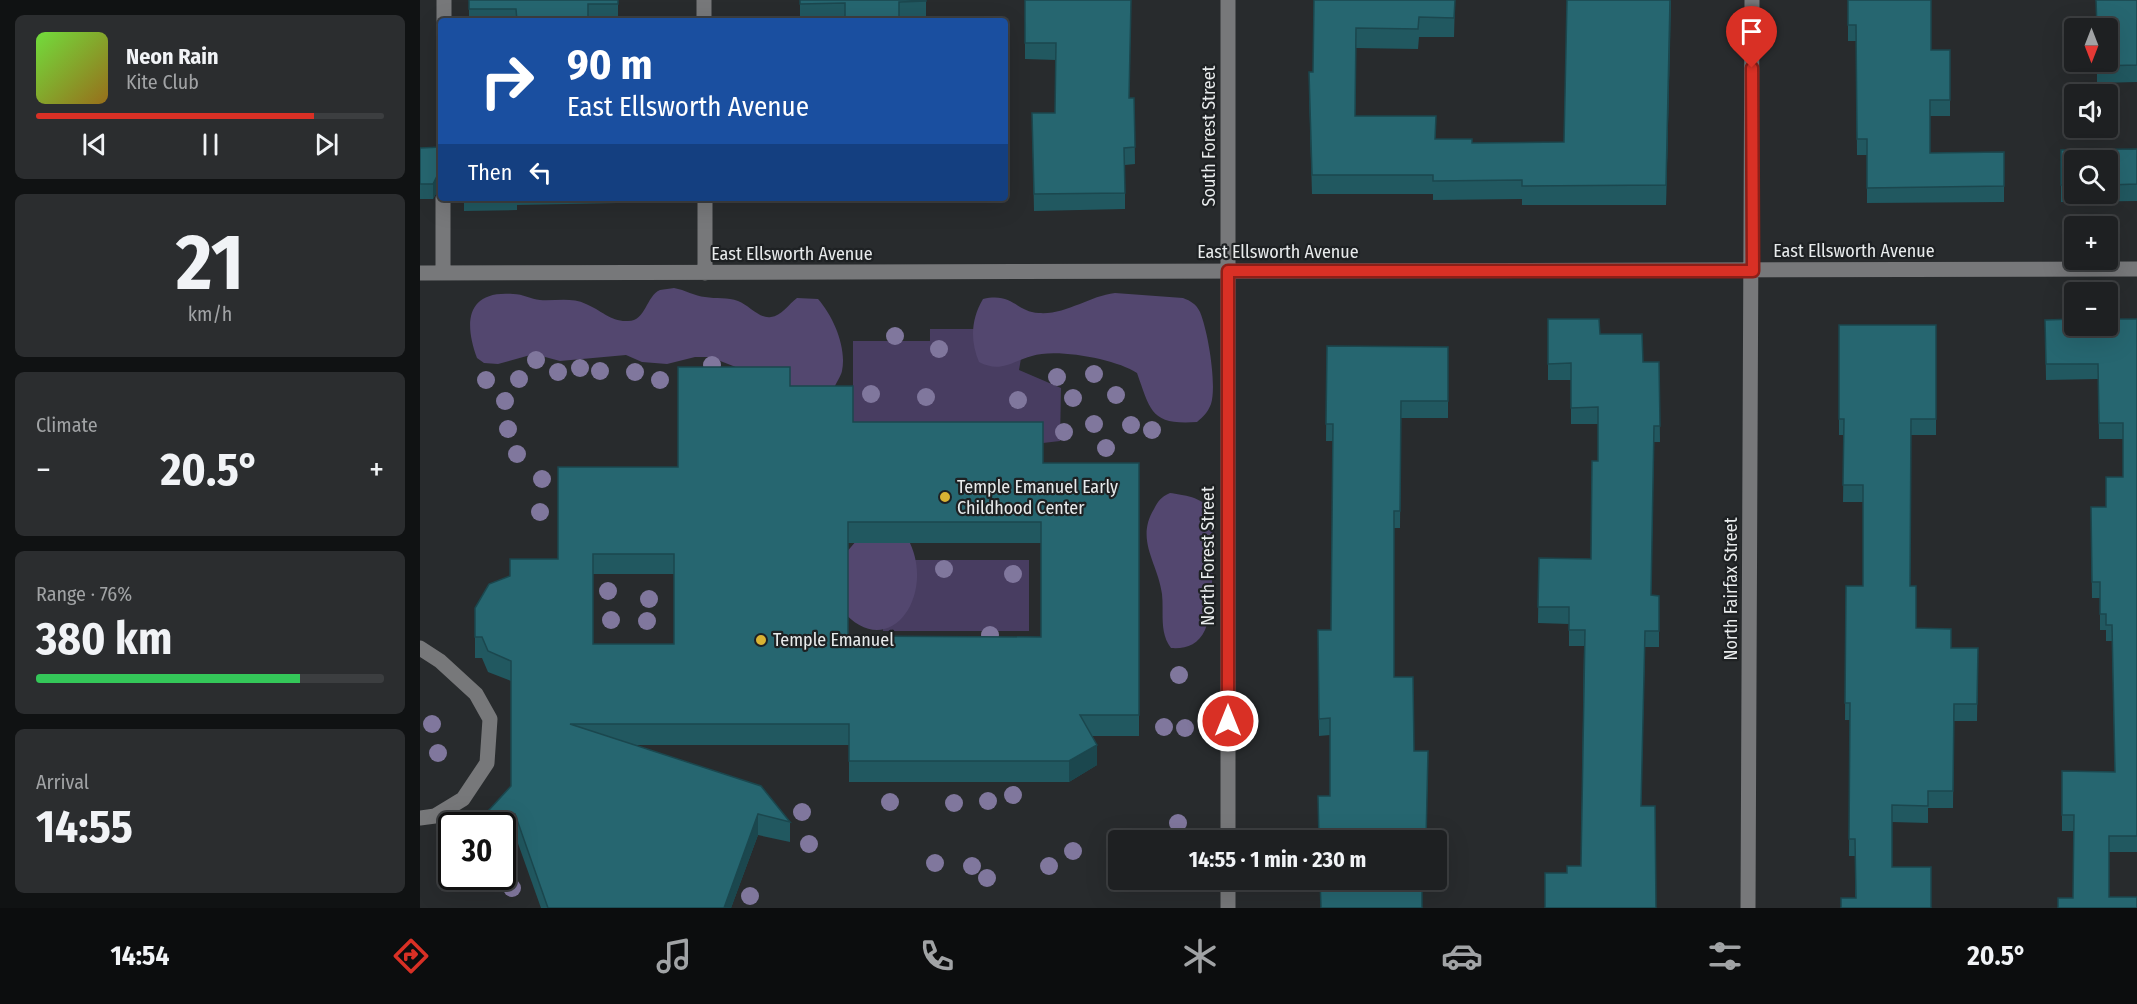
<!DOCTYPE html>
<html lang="en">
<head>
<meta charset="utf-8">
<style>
  body { margin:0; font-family:"Fira Sans Condensed",sans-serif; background:#2b2d2f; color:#f1f3f6; height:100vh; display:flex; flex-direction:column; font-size:22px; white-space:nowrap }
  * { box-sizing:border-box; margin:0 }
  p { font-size:20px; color:#a1a3a5 }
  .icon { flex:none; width:33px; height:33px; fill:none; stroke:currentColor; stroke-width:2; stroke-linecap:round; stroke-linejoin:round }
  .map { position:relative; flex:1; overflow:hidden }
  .side { display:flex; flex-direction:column; gap:15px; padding:15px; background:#101213; width:420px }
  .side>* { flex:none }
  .banner { position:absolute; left:18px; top:18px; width:570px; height:183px; border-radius:6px; box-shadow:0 6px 24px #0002,0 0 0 2px #3c3e40; background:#1a4fa0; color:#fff; overflow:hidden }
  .needle { width:39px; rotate:180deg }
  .controls { position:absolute; left:1644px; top:18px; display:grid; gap:12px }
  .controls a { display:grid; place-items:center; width:54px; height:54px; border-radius:6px; background:#1e2022; box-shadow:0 6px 24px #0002,0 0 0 2px #3c3e40; font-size:30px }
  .speed { position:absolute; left:18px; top:812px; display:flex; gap:12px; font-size:30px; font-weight:700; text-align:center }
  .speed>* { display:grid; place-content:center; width:78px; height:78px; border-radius:50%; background:#1e2022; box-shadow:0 6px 24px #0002,0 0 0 2px #3c3e40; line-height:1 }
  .speed .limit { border:3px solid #111; border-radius:9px; background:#fff; color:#111 }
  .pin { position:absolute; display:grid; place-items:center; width:51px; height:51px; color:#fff; margin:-62px -26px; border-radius:50% 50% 50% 0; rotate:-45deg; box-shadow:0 0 6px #0007 }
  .pin .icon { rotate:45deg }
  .me { position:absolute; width:66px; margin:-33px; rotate:0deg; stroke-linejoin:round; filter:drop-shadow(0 0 4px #0008) }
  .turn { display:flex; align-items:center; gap:21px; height:126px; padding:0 30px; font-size:27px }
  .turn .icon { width:78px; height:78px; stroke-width:2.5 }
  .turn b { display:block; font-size:42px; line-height:51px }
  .then { display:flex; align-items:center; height:57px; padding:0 30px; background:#0003; gap:12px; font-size:22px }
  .big { font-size:45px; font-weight:700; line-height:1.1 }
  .side .tile { flex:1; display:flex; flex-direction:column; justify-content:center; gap:9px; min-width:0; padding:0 21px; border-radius:9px; background:#2b2d2f }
  .side .dial { align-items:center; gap:0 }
  .dial b { font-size:78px; line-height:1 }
  .song { display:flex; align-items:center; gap:18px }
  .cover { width:72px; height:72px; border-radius:9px; background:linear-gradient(135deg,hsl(100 70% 55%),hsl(40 70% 35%)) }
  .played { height:6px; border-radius:3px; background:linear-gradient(90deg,#d93025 80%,#3c3e40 80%) }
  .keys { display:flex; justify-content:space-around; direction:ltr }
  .heat { display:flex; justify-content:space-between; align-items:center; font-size:33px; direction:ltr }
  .charge { height:9px; border-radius:4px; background:linear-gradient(90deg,#34c759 76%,#3c3e40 0) }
  .trip { position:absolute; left:688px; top:830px; width:339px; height:60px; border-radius:6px; background:#1e2022; box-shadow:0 6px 24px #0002,0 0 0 2px #3c3e40; font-weight:700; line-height:60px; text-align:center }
  .tab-bar { display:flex; height:96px; justify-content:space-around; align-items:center; background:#0c0d0e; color:#a1a3a5 }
  .tab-bar .icon { width:42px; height:42px }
  .tab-bar .current { color:#d93025 }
  .tab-bar b { font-size:27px; color:#f1f3f6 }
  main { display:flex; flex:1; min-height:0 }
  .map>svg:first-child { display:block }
</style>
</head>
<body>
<main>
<section class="side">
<div class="tile">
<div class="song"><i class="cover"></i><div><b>Neon Rain</b><p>Kite Club</p></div></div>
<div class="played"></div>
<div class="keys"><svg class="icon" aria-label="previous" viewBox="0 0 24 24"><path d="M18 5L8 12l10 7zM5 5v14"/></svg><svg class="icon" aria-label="pause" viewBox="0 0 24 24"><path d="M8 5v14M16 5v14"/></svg><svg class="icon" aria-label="next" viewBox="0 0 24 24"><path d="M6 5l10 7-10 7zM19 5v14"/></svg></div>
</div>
<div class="tile dial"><b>21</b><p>km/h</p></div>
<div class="tile"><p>Climate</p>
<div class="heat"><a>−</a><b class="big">20.5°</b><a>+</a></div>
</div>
<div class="tile"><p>Range · 76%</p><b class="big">380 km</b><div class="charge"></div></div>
<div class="tile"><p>Arrival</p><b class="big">14:55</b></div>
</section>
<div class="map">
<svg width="1717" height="908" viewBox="0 0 1717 908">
  <rect width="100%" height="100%" fill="#282b2d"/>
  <path fill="#483d61" d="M510 329H563L604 341 599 370 641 388 640 441 623 443H433V341H510Z
    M463 560H609V631H463Z"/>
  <path fill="#53476f" d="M254 288C265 290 275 296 285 297 296 299 308 297 318 301 329 305 339 319 351 317 361 316 369 304 377 298L398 299C413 316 427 347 422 371 421 376 416 383 414 388L383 393 290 357H275L247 364 222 362 206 355 140 361 114 354 78 364 64 363 57 358C44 323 46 290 93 294 103 294 111 299 120 300 136 301 152 297 166 304 181 310 191 322 208 321 226 321 226 296 240 290 244 289 250 289 254 288Z
    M695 293 763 298C771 301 776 304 780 312 788 331 797 385 791 404 788 412 783 417 777 422 731 425 731 412 717 373 696 359 636 348 612 356 591 362 580 373 559 362 550 341 551 319 563 299 593 292 596 312 619 313 646 315 669 296 695 293Z
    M750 493C763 495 784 497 790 511 797 525 792 616 785 630 778 645 766 649 751 648 739 632 744 613 742 594 738 563 715 540 734 509 738 501 741 497 750 493Z
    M488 539C518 595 468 666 421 609L425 554 437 540Z"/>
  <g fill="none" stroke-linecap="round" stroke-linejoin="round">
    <path stroke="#77787a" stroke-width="15" d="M284 0V21
      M24 21V0
      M285 198V273
      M0 273 1717 269
      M23 273V198
      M0 648 20 661 56 694 70 719 67 763 43 799 15 816 0 818
      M808 840V0
      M808 879V908
      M1328 908 1332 0"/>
  </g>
  <g fill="#80779d">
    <circle cx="475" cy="336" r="9"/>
    <circle cx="519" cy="349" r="9"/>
    <circle cx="116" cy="360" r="9"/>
    <circle cx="292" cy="365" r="9"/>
    <circle cx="160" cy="368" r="9"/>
    <circle cx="180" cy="371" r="9"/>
    <circle cx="138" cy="372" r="9"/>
    <circle cx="215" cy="372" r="9"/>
    <circle cx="674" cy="374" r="9"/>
    <circle cx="637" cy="377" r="9"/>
    <circle cx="99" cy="379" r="9"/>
    <circle cx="66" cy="380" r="9"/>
    <circle cx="240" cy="380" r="9"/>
    <circle cx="451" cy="394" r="9"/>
    <circle cx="696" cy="395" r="9"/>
    <circle cx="506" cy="397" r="9"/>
    <circle cx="653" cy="398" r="9"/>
    <circle cx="598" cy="400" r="9"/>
    <circle cx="85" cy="401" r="9"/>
    <circle cx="674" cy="424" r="9"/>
    <circle cx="711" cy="425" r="9"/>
    <circle cx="88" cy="429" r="9"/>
    <circle cx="732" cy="430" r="9"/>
    <circle cx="644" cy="432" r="9"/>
    <circle cx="686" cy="448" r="9"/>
    <circle cx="97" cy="454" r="9"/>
    <circle cx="122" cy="479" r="9"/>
    <circle cx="120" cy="512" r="9"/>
    <circle cx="524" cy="569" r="9"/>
    <circle cx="593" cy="574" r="9"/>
    <circle cx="188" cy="591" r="9"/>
    <circle cx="229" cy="599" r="9"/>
    <circle cx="191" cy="620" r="9"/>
    <circle cx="227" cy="621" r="9"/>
    <circle cx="570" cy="635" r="9"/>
    <circle cx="759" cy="675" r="9"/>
    <circle cx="12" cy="724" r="9"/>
    <circle cx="744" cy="727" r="9"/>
    <circle cx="765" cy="728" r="9"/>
    <circle cx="18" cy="753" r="9"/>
    <circle cx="593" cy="795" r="9"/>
    <circle cx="568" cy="801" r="9"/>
    <circle cx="470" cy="802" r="9"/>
    <circle cx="534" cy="803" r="9"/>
    <circle cx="382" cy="812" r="9"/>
    <circle cx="758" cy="823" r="9"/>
    <circle cx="389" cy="844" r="9"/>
    <circle cx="653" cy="851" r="9"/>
    <circle cx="515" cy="863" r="9"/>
    <circle cx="552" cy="866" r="9"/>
    <circle cx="629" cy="866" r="9"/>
    <circle cx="567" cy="878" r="9"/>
    <circle cx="92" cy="888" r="9"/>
    <circle cx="330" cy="896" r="9"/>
  </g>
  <path fill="#215860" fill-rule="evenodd" d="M49 0H198V20H168V21H49Z
    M380 0H506V18L380 20Z
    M605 0 710 98H714L715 164 705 165V209L614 211 612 113H635L636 60 605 59Z
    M894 0H1035L1034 37H999L998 49 936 48 935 116 1015 139 1052 143 1144 142 1251 0 1246 205H1102V199L1013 200V194H892L889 91 893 72Z
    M1428 0 1511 50H1530V116H1510V153L1584 152V202L1447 203V155H1437L1436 41H1428Z
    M1717 0V82L1677 83V62Z
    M21 147V190H18L13 199H0V148Z
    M1717 149V201L1641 202V150ZM1654 160H1688V194H1654Z
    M32 198H198V203L97 205V210L44 211V199H33Z
    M447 198H506V203H448Z
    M1128 319 1180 334 1223 362H1239L1240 442H1234L1231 595 1239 596V647H1225L1221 806 1236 908 1147 873 1161 866 1164 646H1149V624L1118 623 1119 558 1171 559 1178 461V424H1151V380H1128Z
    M1717 319V852H1689L1653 898 1654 831H1642V771L1695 772 1692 641H1686V630H1680V598H1672L1671 507H1686L1703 477V439H1679L1678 379 1626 380 1625 320Z
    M1419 325H1516V435H1491L1490 586 1496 628 1531 648H1558L1557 721H1534L1533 808H1508V823L1472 822 1435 898V856H1429L1430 720H1425L1426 586H1443V502H1423L1424 435H1419Z
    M907 346 1028 347V418H981L980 528H974L910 796V735L899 736 898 630H911L913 441H906Z
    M370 386 433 422 623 463H719V736H672L677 765 649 782H429V745H214L370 822V842L338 835 311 908H121L95 835 82 838V825H58L91 786V681L68 672 62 658H55V608L138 559 258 467ZM428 543H621V637L428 636ZM173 574H254V644H173Z
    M900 879H1006V885H1002Z"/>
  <path fill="#1b474e" d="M1251 0V11L1246 205V185Z
    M18 174V190L13 199V184Z
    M677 745V765L649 782V761Z
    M95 814V835L82 838V825H58V822Z
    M338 814V835L311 908H304Z"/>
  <path fill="#266670" stroke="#1b474e" stroke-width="1.5" fill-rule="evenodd" d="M49 0H198V4H168V21H97L96 9H49Z
    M380 0H506V1L479 2V21H425V3L380 4Z
    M605 0H711L709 98H714L715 147 704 148 705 193 614 194 612 113H635L636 43H605Z
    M894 0H1035L1034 18 999 17 998 29 936 28 935 116H1016L1015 139H1052V143L1144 142 1147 0H1250L1246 185 1102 186V180L1013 181V175H892L889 72H893Z
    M1428 0H1511V50H1530V100H1510V153L1584 152V186L1447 188V139H1437L1436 25H1428Z
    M1676 0H1717V65L1677 66V62H1688V28H1677Z
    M21 147V174H18L13 184H0V148Z
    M1717 149V184L1688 185V160H1654V185H1641V150Z
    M1128 319H1179L1180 334H1222L1223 362H1239L1240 426H1234L1231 595 1239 596V631H1225L1221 806H1235L1236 908H1125V873H1147V866H1161L1165 630H1149V607H1118L1119 558 1171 559 1172 461H1178V407L1151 408V363L1128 364Z
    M1654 319V326H1688V319H1717V836H1689V897H1717V908H1638V898H1653L1654 815H1642V771L1695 772 1692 625H1686V614H1680V582H1672L1671 507H1686V477H1703V423H1679L1678 364H1626L1625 320Z
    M1419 325H1516V419H1491L1490 586H1496V628L1531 629V648H1558L1557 704H1534L1533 791H1508V806L1472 805V867H1511V908H1421V898H1436L1435 839H1429L1430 703H1425L1426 586H1443V485H1423L1424 419H1419Z
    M907 346 1028 347V401H981L980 511H974V677H993L994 751H1008L1006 840H899L898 796H910V718L899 719 898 630H911L913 424H906Z
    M258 367H370V386H433V422H623V463H719V715H660L677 745 649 761H429V724H150L341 786 370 822 338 814 304 908H128L95 814 58 822 91 786V661L68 651 62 637H55V608L69 584 90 576V559H138V467H258ZM428 522H621V637L428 636ZM173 554H254V644H173Z
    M900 879H1002V908H901Z"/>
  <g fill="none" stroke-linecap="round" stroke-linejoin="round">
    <g stroke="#8d1f18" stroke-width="15">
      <path id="route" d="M808 721V271H1333L1332 68"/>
    </g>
    <use href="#route" stroke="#d93025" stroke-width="10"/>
  </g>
  <g fill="#dab333" stroke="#1e2123" stroke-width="2">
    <circle cx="525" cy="497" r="6"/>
    <circle cx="341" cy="640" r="6"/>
  </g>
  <g text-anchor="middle" stroke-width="4.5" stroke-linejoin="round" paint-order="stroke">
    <g font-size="18" fill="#e8ebec" stroke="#1e2123">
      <text transform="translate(789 136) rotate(-90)" y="6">South Forest Street</text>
      <text x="1434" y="257">East Ellsworth Avenue</text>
      <text x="858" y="258">East Ellsworth Avenue</text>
      <text x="372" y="260">East Ellsworth Avenue</text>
      <text transform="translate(788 556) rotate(-90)" y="6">North Forest Street</text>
      <text transform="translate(1311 589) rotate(-90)" y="6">North Fairfax Street</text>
    </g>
    <g font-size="18" fill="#e8ebec" stroke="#1e2123" text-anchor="start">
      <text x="537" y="493">Temple Emanuel Early<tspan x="537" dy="21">Childhood Center</tspan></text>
      <text x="353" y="646">Temple Emanuel</text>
    </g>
  </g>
</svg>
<div class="controls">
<a><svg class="needle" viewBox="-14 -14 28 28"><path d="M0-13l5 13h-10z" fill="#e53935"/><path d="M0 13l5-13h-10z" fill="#a1a3a5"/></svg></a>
<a><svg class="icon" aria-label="sound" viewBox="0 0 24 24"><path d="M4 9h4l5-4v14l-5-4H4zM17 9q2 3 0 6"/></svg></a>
<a><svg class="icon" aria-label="search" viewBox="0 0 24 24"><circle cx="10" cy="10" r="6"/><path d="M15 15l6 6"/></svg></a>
<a>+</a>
<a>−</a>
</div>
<div class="speed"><div class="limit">30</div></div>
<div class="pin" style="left:1332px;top:68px;background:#d93025"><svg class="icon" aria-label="arrive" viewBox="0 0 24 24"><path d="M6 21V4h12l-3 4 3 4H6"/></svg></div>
<svg class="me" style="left:808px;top:721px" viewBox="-20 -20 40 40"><circle r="17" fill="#d93025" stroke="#fff" stroke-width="3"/><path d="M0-11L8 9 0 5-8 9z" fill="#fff"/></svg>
<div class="trip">14:55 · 1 min · 230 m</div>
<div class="banner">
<div class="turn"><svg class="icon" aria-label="right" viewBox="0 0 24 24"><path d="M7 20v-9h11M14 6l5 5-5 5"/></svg><div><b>90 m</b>East Ellsworth Avenue</div></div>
<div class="then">Then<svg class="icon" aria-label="left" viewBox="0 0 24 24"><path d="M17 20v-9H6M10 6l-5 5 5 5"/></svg></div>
</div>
</div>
</main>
<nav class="tab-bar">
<b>14:54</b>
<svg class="icon current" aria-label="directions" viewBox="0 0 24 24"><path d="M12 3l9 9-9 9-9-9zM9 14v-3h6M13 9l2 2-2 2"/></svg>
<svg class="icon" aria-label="music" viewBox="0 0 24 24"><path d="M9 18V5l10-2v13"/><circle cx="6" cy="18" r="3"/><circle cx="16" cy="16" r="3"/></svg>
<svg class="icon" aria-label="phone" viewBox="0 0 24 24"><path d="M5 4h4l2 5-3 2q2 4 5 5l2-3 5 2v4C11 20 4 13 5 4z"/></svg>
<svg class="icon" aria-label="climate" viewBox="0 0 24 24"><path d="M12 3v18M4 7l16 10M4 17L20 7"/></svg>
<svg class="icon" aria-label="car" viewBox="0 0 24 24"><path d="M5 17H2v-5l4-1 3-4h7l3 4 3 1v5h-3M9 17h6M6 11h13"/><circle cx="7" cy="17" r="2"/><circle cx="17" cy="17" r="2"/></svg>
<svg class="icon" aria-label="filters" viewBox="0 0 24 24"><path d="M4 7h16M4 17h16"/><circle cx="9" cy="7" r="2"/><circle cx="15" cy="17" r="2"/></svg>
<b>20.5°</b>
</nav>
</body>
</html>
